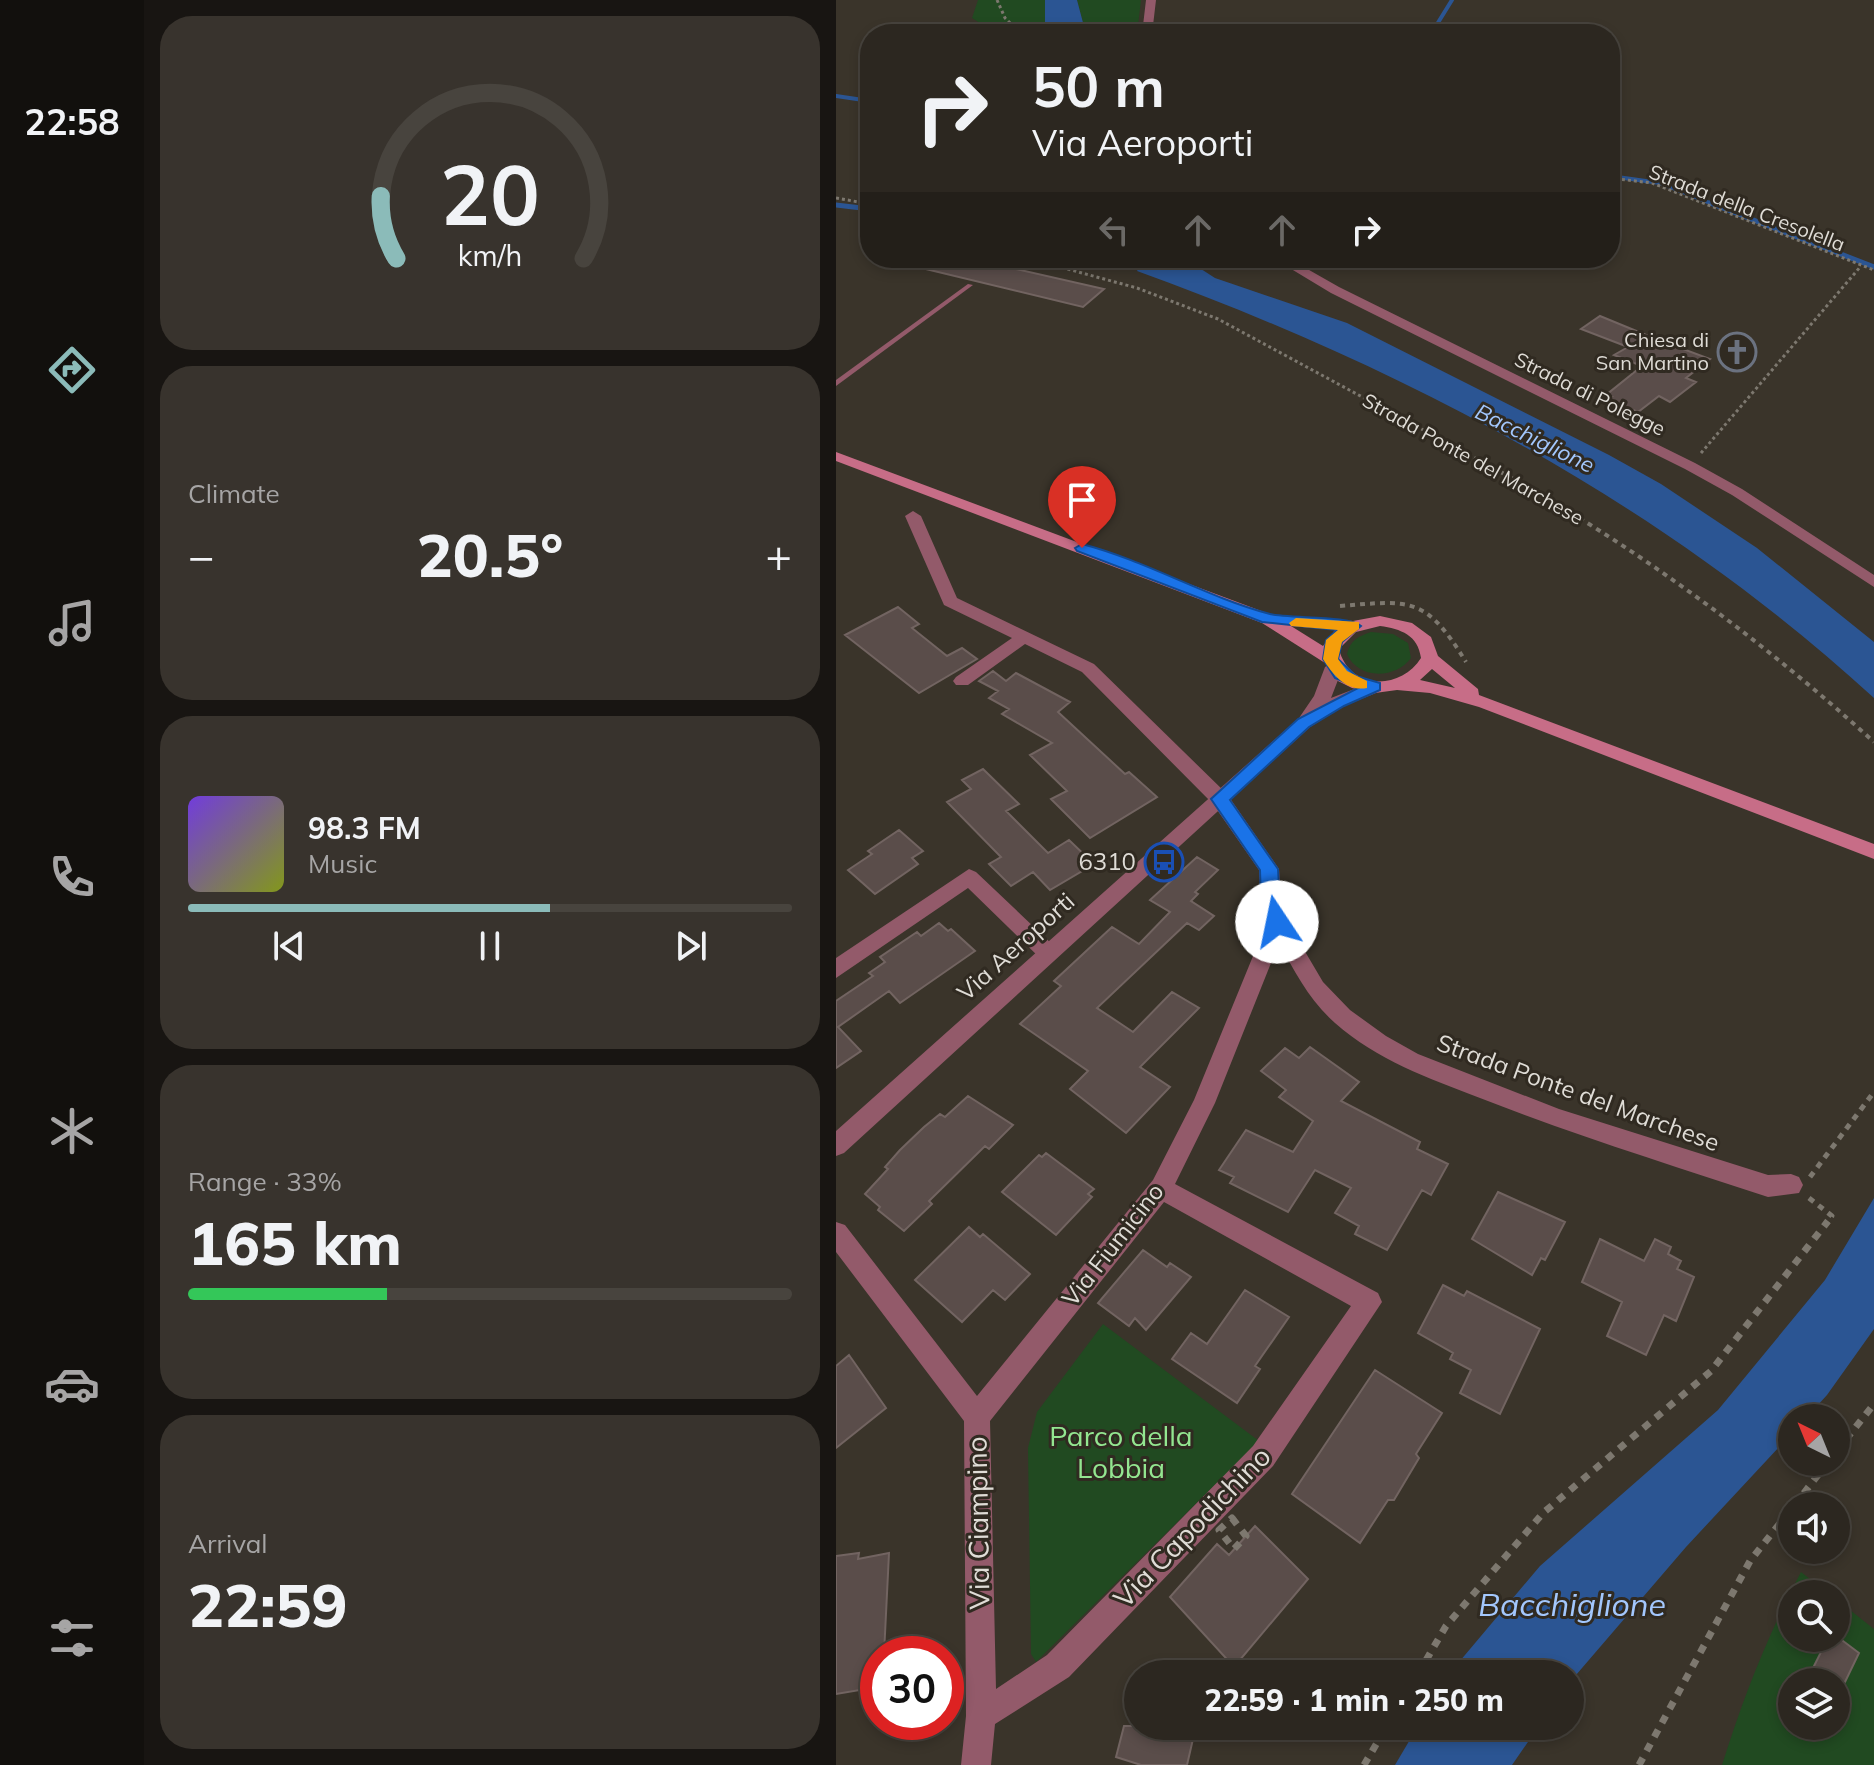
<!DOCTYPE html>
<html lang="en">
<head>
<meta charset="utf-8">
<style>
  body { margin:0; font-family:Mulish,sans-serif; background:#38332d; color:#f1f3f6; height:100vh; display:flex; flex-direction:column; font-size:30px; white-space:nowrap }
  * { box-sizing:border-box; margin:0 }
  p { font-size:26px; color:#a6a5a5 }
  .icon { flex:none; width:44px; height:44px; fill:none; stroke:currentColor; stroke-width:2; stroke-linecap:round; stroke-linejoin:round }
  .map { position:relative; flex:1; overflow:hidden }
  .details { display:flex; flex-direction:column; gap:16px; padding:16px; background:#181512; width:692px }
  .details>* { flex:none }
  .hud { position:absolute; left:24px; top:24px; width:760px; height:244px; border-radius:32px; box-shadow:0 4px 12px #0003,0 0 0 2px #48443e; background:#2c2720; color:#f1f3f6; overflow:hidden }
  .needle { width:52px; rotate:317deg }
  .fabs { position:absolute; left:942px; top:1404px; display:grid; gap:16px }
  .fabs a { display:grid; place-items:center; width:72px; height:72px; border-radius:50%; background:#2c2720; box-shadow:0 4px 12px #0003,0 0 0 2px #48443e; font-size:40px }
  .speed { position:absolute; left:24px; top:1636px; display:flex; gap:16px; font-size:40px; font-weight:700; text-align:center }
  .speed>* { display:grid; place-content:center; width:104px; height:104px; border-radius:50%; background:#2c2720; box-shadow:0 4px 12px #0003,0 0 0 2px #48443e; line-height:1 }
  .speed .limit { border:12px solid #d22; background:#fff; color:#111 }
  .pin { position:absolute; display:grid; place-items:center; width:68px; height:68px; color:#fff; margin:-82px -34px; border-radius:50% 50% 50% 0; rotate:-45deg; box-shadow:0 0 8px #0007 }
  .pin .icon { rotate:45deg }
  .me { position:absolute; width:88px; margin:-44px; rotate:349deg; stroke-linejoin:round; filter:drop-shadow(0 0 6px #0008) }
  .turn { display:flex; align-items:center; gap:28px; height:168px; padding:0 40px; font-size:36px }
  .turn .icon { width:104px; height:104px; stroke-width:2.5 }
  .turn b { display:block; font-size:56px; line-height:68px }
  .lanes { display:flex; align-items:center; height:76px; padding:0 40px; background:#0003; justify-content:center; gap:40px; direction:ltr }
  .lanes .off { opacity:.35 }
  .big { font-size:60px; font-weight:800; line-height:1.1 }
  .details .widget { flex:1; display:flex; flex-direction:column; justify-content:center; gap:12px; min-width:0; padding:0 28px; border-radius:32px; background:#38332d }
  .details .dial { align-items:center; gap:0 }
  .dial svg { height:208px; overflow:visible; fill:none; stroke:#48443e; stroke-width:7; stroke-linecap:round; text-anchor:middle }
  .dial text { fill:#f1f3f6; stroke:none }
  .song { display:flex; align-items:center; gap:24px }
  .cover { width:96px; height:96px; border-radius:12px; background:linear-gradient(135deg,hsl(260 70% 55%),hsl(70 70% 35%)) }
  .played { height:8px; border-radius:4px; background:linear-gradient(90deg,#8bbbb9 60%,#48443e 60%) }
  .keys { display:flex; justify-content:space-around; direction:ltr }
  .heat { display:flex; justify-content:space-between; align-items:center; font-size:44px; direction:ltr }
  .charge { height:12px; border-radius:6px; background:linear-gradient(90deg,#34c759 33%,#48443e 0) }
  .trip { position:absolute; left:288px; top:1660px; width:460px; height:80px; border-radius:40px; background:#2c2720; box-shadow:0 4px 12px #0003,0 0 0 2px #48443e; font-weight:800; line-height:80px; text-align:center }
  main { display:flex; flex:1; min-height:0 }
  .tab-bar { display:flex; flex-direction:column; width:144px; justify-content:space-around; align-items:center; background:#12100d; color:#a6a5a5 }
  .tab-bar .icon { width:56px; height:56px }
  .tab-bar .on { color:#8bbbb9 }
  .tab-bar b { font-size:36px; color:#f1f3f6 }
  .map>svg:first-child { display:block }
</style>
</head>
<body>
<main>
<nav class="tab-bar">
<b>22:58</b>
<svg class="icon on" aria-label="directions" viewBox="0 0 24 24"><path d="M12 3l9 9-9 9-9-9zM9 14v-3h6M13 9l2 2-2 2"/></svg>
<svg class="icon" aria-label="music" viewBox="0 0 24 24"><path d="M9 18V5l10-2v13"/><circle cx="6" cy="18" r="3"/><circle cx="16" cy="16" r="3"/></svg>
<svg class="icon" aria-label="phone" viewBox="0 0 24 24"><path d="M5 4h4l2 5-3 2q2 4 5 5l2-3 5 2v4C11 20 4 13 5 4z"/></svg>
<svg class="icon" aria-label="climate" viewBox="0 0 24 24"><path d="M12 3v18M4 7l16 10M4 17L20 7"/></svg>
<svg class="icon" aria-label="car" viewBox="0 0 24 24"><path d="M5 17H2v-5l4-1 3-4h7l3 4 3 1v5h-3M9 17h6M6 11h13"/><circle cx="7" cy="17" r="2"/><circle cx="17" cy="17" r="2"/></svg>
<svg class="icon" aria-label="filters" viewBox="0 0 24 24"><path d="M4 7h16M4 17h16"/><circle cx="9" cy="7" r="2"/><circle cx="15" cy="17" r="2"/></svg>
</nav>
<section class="details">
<div class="widget dial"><svg viewBox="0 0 100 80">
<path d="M14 69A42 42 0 1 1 86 69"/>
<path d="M14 69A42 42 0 0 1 8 45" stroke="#8bbbb9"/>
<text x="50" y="56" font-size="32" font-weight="700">20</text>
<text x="50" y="72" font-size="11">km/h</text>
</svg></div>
<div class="widget"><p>Climate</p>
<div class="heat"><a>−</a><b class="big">20.5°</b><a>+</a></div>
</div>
<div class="widget">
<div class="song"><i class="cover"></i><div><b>98.3 FM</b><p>Music</p></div></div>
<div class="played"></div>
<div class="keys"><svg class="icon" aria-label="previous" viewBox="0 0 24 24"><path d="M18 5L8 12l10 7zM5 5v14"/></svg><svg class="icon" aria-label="pause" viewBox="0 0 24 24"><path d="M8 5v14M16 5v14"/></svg><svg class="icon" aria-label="next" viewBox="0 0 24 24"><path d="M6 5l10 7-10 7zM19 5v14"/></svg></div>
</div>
<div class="widget"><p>Range · 33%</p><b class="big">165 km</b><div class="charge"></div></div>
<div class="widget"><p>Arrival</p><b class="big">22:59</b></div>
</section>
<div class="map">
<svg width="1038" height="1765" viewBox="0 0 1038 1765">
  <rect width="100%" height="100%" fill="#3a342a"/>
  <path fill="#214a21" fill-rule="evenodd" d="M142 0H209V24L214 34H161L136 18Z
    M241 0H305L301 34H250Z
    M535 632 557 634 572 643 575 658C560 679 522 680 511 654 514 640 523 636 535 632Z
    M267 1324 423 1441 200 1662 195 1654 192 1448 201 1412Z
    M965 1572 993 1594H956V1638H1000V1599L1038 1629V1765H886C907 1698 932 1634 965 1572ZM956 1682H1000V1726H956Z"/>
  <path fill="#2b5593" d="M209 0H241L250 34H214L209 24Z
    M309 258H348L379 278 511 323 773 455 825 484 921 548 1038 642V698C827 504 569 368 301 271Z
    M1038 1198V1329L991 1395 970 1418H956V1433L850 1547 734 1682V1674H613L704 1566 882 1410 989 1280Z
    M582 1726H703L676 1765H559Z"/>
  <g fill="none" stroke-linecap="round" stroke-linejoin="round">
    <path stroke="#2b5593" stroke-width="4" d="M595 34 616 0
      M0 96 34 101
      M774 176 824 183 879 205"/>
    <path stroke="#2b5593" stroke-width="5" d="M874 203 1038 267
      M0 205 34 209
      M279 258 317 264"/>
  </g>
  <path fill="#5a4d4a" stroke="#726461" stroke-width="2" d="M74 258H131L268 289 247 307 73 265Z
    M764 316 815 337 874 359 850 378 860 382 834 402 823 396 802 412 773 400 776 397 770 395 806 366 778 355 792 347 745 329Z
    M62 607 83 624 76 628 111 656 126 648 141 659 83 693 9 635Z
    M157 671 170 681 180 673 234 702 222 712 289 774 293 772 321 797 254 838 215 799 231 791 194 755 216 743 166 714 173 709 153 698 162 691 143 681Z
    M147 769 183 804 170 811 212 853 233 840 258 864 214 890 197 872 175 886 153 864 165 857 111 802 135 789 126 780Z
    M63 830 87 851 76 858 82 864 39 894 12 870 36 854 32 851Z
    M361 857 382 870 359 892 362 894 355 901 378 916 363 930 351 923 261 1008 297 1032 336 992 363 1008 304 1067 334 1087 290 1133 234 1089 252 1071 184 1024 225 986 218 981 276 927 303 944 334 912 314 900Z
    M103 923 112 931 115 929 139 951 64 1003 53 991 2 1027 25 1051 0 1068V1001L37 976 33 973 49 962 44 957 81 932 85 936Z
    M474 1047 523 1082 505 1101 584 1142 581 1149 612 1164 595 1195 586 1190 551 1250 519 1234 523 1226 499 1213 515 1188 479 1170 452 1212 394 1183 398 1177 383 1170 410 1130 457 1152 477 1121 443 1097 450 1090 425 1071 449 1048 463 1058Z
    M132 1096 177 1125 153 1149 149 1146 93 1201 96 1204 68 1231 42 1210 44 1207 29 1194 52 1169 49 1167 64 1150 88 1127 104 1114 109 1117Z
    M210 1153 258 1189 252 1194 256 1197 220 1235 166 1192 203 1155 206 1157Z
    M662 1192 729 1222 709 1260 705 1258 696 1275 636 1239Z
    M133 1227 144 1237 147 1234 194 1274 169 1300 157 1290 126 1322 79 1280Z
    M764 1239 808 1261 819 1239 835 1247 832 1254 845 1261 841 1269 858 1277 840 1321 828 1315 810 1355 771 1336 786 1302 746 1282Z
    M307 1250 331 1267 334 1263 355 1277 310 1330 299 1318 293 1326 262 1303Z
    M607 1285 628 1296 631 1291 704 1329 664 1414 624 1393 635 1370 614 1359 617 1353 582 1333Z
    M409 1290 453 1317 419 1366 424 1369 401 1403 336 1359 355 1333 371 1344Z
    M13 1355 50 1408 0 1448V1366Z
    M539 1370 606 1413 580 1454 583 1458 558 1500H552L524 1543 456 1494Z
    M419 1526 472 1579 398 1667 334 1597 381 1544 393 1555Z
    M23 1553 22 1559 53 1553 48 1654H42V1687L0 1694V1556Z
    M992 1638H1003L1023 1653 1009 1682H970Z
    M288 1726H360L351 1765H305L280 1757Z"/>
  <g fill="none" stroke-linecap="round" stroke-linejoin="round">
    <path stroke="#7d786f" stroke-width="3" stroke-dasharray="3 3" stroke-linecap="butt" d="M161 0 169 18 185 34
      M774 178 816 183 1038 270
      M0 198 34 204
      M191 258 301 288 382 319 652 465
      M865 453 1025 266"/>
    <path stroke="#7d786f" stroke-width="4" stroke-dasharray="5 5" stroke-linecap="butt" d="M648 463C790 539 919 634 1038 742
      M504 606C576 600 590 597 630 662"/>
    <path stroke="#7d786f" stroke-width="5" stroke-dasharray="6 6" stroke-linecap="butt" d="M974 1177 1038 1092
      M973 1198 996 1216 991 1223"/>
    <path stroke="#7d786f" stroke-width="7" stroke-dasharray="8 8" stroke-linecap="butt" d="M1000 1452 1038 1404
      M958 1506 992 1462
      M396 1518 410 1536 398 1549 383 1530Z
      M582 1674 610 1626 707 1513 875 1371 992 1221
      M528 1765 551 1726
      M803 1765 914 1561 956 1508"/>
    <path fill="#935a6a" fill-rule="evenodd" d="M132 284 137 285 0 386V380Z"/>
    <path fill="#935a6a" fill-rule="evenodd" d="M310 0H320L316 34H306Z
      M437 258H452L503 287 859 463 906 489 1038 575V587L896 495 849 469 495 293Z
      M77 511 85 516 121 598 258 664 391 794 443 869 445 900 451 921 487 982 514 1010 550 1036 582 1054 723 1109 932 1175 955 1174 963 1177 967 1185 963 1193 932 1197C835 1165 738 1135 644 1098 592 1078 541 1060 499 1023 473 1000 459 972 443 943L379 1103 339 1184 542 1293 546 1302 437 1466 233 1677 159 1724 155 1765H125L130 1716 128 1421 0 1252V1222L9 1225 141 1396 317 1180 358 1100 431 922 425 900 423 870 377 804 246 672 189 644 132 685H120L117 681 120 677 176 638 108 605 69 516ZM328 1202 515 1306 417 1446 211 1655 160 1689 154 1421Z
      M133 869 140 872 219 947 222 953 219 959 212 961 205 959 132 888 0 978V958Z"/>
    <path fill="#935a6a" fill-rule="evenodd" d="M498 661 507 667 495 698 539 681 548 687 545 691 508 706 474 727 8 1153 0 1156V1131L463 718 478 696 489 667Z"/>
    <path fill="#c76d87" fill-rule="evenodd" d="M0 452 439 616 517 621 544 616 576 623 595 637 602 656 642 689 643 695 1038 844V859L643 707 594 693 561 690 539 693 516 688 502 681 489 663 426 623 0 461ZM455 626 499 630 487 646ZM544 626C565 629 582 635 585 658 564 691 513 690 503 649L520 632ZM596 669 619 688 584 680Z"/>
  </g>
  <path fill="#1a73e8" stroke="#114b97" stroke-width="2" d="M246 544C311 561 370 597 434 614 454 619 514 615 525 626L506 642 502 659 520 676 544 683V690L508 706 473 727 394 800 442 869 444 900 450 922 448 928H434L425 900 424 870 375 799 462 719 522 688 499 678 487 659 490 640 501 630 426 622 241 551 239 548Z"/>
  <path fill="#f59e0b" d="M460 618 523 622V629L506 642 502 659 511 671 531 681V688C511 692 497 675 487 659L490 640 502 630 455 626 453 623Z"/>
  <defs>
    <g id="church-ring" transform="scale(2)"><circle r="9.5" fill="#302a21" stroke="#6b7280" stroke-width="1.5"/><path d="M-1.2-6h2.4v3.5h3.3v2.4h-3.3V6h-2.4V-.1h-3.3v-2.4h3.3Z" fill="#6b7280"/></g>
    <g id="bus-ring" transform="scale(2)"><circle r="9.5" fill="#302a21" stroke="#1a4fb4" stroke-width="1.5"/><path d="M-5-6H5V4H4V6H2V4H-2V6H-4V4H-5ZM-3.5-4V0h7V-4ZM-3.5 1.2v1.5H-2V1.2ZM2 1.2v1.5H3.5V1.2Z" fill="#1a4fb4"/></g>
  </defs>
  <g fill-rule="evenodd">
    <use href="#church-ring" x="901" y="352"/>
    <use href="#bus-ring" x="328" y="862"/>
  </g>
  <g text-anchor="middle" stroke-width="6" stroke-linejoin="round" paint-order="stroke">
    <g font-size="20" fill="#dfdcd6" stroke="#302a21">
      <text transform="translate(911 208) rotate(21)" y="7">Strada della Cresolella</text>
      <text transform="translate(754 394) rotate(26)" y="7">Strada di Polegge</text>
      <text transform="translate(637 459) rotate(29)" y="7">Strada Ponte del Marchese</text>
    </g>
    <g font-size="20" fill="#dfdcd6" stroke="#302a21" text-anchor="end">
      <text x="873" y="347">Chiesa di<tspan x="873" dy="23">San Martino</tspan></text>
    </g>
    <g font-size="22" font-style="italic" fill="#a3c7fd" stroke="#302a21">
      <text transform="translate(699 438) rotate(26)" y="8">Bacchiglione</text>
    </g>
    <g font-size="24" fill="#dfdcd6" stroke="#302a21" text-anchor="end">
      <text x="300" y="870">6310</text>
    </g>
    <g font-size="24" fill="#dfdcd6" stroke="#302a21">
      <text transform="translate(180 947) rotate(-42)" y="8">Via Aeroporti</text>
      <text transform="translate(742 1093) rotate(20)" y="8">Strada Ponte del Marchese</text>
      <text transform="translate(277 1245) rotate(-52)" y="8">Via Fiumicino</text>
    </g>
    <g font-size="28" fill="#93e690" stroke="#302a21">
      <text x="285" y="1446">Parco della<tspan x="285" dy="32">Lobbia</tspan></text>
    </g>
    <g font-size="28" fill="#dfdcd6" stroke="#302a21">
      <text transform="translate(142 1523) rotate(-91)" y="10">Via Ciampino</text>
      <text transform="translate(356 1527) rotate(-46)" y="10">Via Capodichino</text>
    </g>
    <g font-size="32" font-style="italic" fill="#a3c7fd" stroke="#302a21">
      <text x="736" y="1616">Bacchiglione</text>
    </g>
  </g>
</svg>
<div class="fabs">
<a><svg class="needle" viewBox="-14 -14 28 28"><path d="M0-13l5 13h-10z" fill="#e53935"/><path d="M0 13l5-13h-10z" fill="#a6a5a5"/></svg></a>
<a><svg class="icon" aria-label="sound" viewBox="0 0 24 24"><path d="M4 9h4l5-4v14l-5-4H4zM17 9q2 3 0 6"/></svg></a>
<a><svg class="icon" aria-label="search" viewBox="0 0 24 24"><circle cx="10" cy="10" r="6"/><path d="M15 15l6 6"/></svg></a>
<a><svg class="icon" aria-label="layers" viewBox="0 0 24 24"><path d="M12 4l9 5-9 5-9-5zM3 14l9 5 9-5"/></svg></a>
</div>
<div class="speed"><div class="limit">30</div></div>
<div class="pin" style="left:246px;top:548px;background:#d93025"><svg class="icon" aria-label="arrive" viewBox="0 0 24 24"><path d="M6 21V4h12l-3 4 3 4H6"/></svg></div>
<svg class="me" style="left:441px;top:922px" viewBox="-20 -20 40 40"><circle r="19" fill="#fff"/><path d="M0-13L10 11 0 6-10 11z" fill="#1a73e8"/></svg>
<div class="trip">22:59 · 1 min · 250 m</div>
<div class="hud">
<div class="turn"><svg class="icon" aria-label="right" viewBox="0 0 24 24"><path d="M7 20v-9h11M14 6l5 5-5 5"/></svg><div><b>50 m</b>Via Aeroporti</div></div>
<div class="lanes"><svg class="icon off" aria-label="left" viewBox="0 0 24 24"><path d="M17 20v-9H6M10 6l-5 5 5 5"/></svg><svg class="icon off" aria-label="ahead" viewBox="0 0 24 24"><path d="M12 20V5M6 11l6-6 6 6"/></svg><svg class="icon off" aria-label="ahead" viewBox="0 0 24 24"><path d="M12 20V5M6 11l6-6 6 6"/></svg><svg class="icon" aria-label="right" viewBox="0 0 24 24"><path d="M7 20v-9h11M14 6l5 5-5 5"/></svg></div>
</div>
</div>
</main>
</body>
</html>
